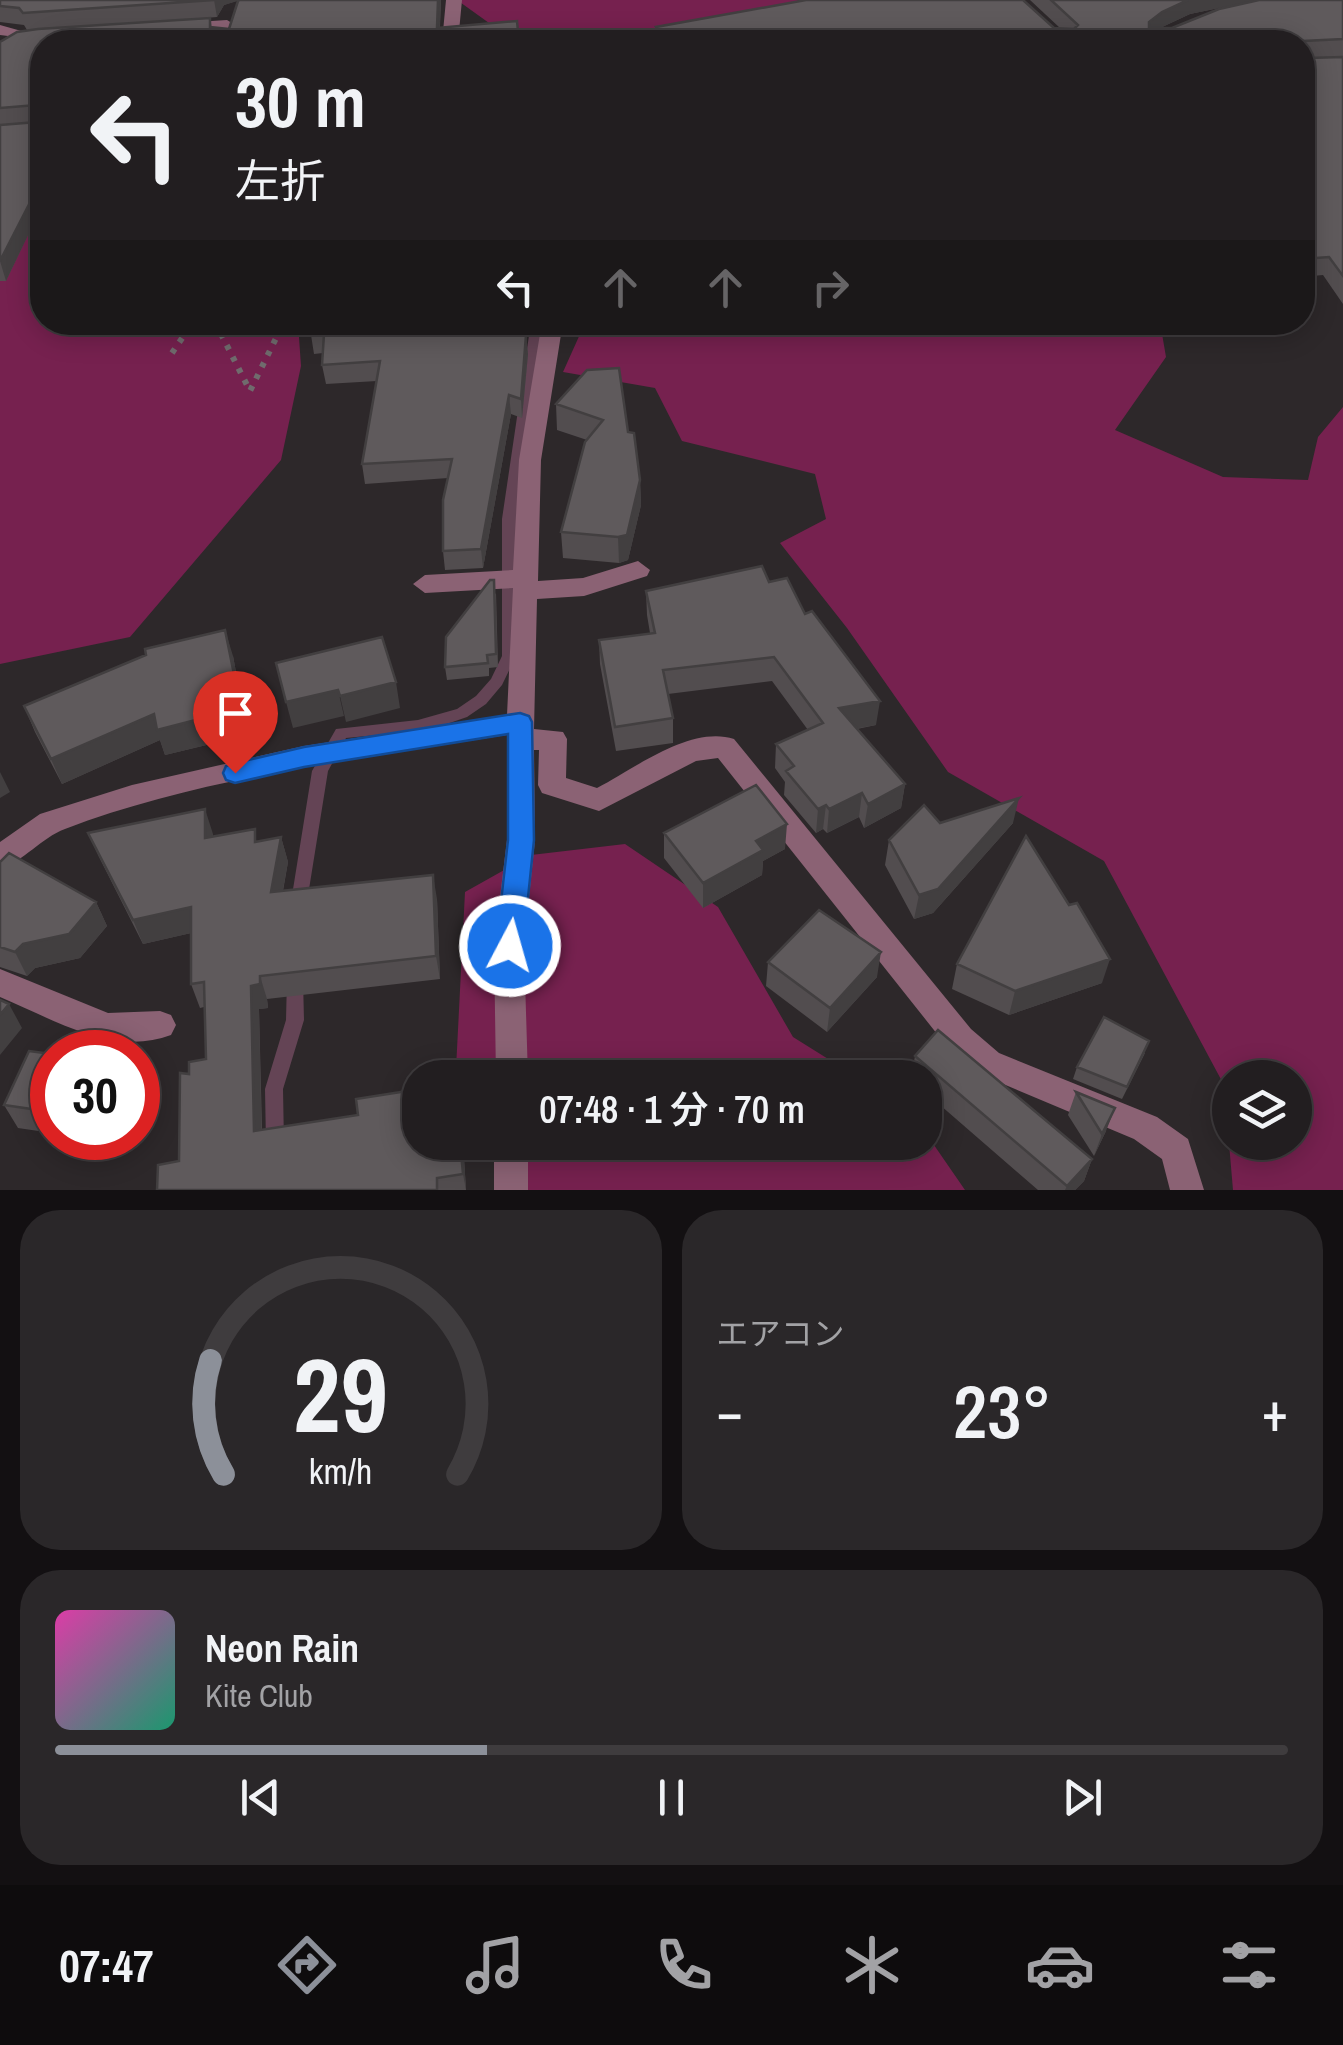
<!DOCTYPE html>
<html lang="ja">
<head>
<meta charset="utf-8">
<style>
  body { margin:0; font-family:"Archivo Narrow","Noto Sans JP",sans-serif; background:#2a2729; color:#f1f3f6; height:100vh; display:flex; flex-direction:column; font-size:38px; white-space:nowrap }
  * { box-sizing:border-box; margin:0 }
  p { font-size:32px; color:#a2a2a5 }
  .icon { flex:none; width:55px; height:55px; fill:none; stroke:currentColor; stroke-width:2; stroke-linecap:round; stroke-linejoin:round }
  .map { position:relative; height:1190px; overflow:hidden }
  .details { display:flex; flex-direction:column; gap:20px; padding:20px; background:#131012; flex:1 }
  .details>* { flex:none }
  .banner { position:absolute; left:30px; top:30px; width:1285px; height:305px; border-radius:40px; box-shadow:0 5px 25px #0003,0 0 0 2px #3f3c3e; background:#221e20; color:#f1f3f6; overflow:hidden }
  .buttons { position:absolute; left:1212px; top:1060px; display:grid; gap:20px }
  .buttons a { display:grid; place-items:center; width:100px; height:100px; border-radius:50%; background:#221e20; box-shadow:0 5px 25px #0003,0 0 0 2px #3f3c3e; font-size:50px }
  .speed { position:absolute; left:30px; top:1030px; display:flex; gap:20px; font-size:50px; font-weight:700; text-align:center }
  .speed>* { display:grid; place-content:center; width:130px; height:130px; border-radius:50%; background:#221e20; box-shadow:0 5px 25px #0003,0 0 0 2px #3f3c3e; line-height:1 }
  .speed .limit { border:15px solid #d22; background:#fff; color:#111 }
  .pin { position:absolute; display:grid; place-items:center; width:85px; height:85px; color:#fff; margin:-102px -42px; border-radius:50% 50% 50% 0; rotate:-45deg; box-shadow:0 0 10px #0007 }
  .pin .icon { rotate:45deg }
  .me { position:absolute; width:110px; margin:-55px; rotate:6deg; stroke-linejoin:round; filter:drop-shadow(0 0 8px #0008) }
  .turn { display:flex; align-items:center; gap:35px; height:210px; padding:0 40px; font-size:45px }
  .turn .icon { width:130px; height:130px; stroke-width:2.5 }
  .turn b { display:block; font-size:70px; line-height:85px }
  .lanes { display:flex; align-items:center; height:95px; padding:0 40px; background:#0003; justify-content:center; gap:50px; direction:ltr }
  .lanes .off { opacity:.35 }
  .big { font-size:75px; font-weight:600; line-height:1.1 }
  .details .widget { flex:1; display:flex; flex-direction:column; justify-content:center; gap:15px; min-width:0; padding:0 35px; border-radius:40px; background:#2a2729 }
  .details .dial { align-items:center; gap:0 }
  .dial svg { height:260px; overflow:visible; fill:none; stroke:#3f3c3e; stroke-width:7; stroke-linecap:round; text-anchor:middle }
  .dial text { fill:#f1f3f6; stroke:none }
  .song { display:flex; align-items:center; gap:30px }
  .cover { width:120px; height:120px; border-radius:15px; background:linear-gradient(135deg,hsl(320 70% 55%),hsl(160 70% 35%)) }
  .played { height:10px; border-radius:5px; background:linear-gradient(90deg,#8c9099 35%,#3f3c3e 35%) }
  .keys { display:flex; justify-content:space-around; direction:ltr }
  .heat { display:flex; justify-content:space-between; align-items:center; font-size:55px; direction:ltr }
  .details .tiles { flex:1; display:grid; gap:20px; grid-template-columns:1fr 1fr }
  .widget:last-child { grid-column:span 2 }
  .trip { position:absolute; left:402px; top:1060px; width:540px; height:100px; border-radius:40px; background:#221e20; box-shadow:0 5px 25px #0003,0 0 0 2px #3f3c3e; font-weight:600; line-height:100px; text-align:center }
  .tab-bar { display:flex; height:160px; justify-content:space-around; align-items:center; background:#0e0c0d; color:#a2a2a5 }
  .tab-bar .icon { width:70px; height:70px }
  .tab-bar .active { color:#8c9099 }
  .tab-bar b { font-size:45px; color:#f1f3f6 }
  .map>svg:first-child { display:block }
</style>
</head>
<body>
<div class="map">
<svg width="1343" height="1190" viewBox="0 0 1343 1190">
  <rect width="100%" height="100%" fill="#2d282a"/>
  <path fill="#76214f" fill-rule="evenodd" d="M457 0H800L752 17 646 42H566L496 28Z
    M42 214V322L298 323 301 366 281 460 130 637 0 664V252Z
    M1160 322 1166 357 1115 430 1223 477 1308 480 1318 437 1343 407V1190H1233L1224 1085 1104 861 948 772 847 628 780 543 826 519 815 474 682 441 655 388 563 372 585 323ZM1230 1078H1295V1142H1230Z
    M625 844 718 907 793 1037 857 1077 460 1078 456 1069 465 892 531 855Z
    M925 1132 965 1190H511L490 1143 925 1142Z"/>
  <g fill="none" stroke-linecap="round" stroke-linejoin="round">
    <path fill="#644455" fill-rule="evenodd" d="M531 322H543L516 519V656L502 685 486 704 467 717 441 726 418 731 346 738 328 771 306 908 304 913 298 915 292 913 290 908 312 771 336 729 418 720 457 709 476 696 491 679 502 656V519Z
      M295 972 301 974 303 979 304 1020 283 1089 284 1144 281 1150 275 1153 269 1150 266 1144 265 1089 286 1020 287 979 289 974Z"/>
    <path stroke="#706b6d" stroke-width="6" stroke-dasharray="5 8" stroke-linecap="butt" d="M215 322 250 391 284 322
      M172 353 193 322"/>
    <path fill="#8b6274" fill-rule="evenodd" d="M446 0H462L458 42H442Z
      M227 20 235 25 232 42H216L218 30 180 33 172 28 180 23Z
      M0 25 25 32 22 44 0 59V45L8 36 0 35Z
      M542 322H563L541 460 538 581 583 578 638 561 650 570 647 576 584 596 537 599 534 729 563 732 567 739 566 778 597 788C634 769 690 725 734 739L971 1029 999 1053 1157 1117 1188 1139 1204 1190H1170L1162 1159 1134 1139 977 1073 949 1049 718 758 696 761 599 811 542 793 538 785 539 750H534L535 840 524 946 528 1078H496L494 946 507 840V735C362 758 202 777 65 829 41 838 24 861 0 869V842L40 814 132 785 304 746 507 715 513 588 425 593 413 584 425 575 513 570 519 460Z
      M0 969 108 1013 160 1011 171 1015 176 1025 171 1035C113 1057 53 1019 0 997Z
      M494 1142H528V1190H494Z"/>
  </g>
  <path fill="#524d4f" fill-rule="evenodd" d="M0 0H441L440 27 519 42H42V206L6 281H0V42L27 30 24 25 0 22ZM239 0 229 29 212 28 210 18 166 21 217 17 224 5Z
    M799 0H1023L1054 28H1060L1030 0H1257L1190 14 1160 28H1172L1343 0V304L1323 275 1302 277V42H656V27L799 1Z
    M312 322H528L526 336 528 354 522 418 511 414 483 568 445 570 443 551 448 478 365 484 362 464 377 381 326 384 322 365 323 353 314 354 311 335Z
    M587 370 628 432 640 480 641 505 628 560 619 563 563 558 561 532 587 440 557 430 556 404Z
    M769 582 805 614 876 725 857 729 905 784 901 808 864 828 859 817 827 833 823 829 816 833 784 795 785 782 775 768 776 744 808 730 772 681 668 694 673 718V743L616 751 600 664 599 640 650 633 647 615 646 591Z
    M496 593 498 667 489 668V676L447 680 445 667Z
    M233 656 246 725 221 731 223 741 165 755 160 740 62 784 35 732 24 706Z
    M940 823H1013L933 913 914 919 885 865 889 840Z
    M88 833 213 834V836L258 842 281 837 288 862 283 891 437 899 440 979 267 999 268 1008 259 1009 262 1129 463 1142 466 1190H157L179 1161 189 1074 206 1059 204 1007 200 1008 191 984V933L143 944 99 857Z
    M664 833 785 849 763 861 762 875 703 908 664 858Z
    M0 862 96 902 107 926 80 958 35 968 27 976 0 967Z
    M1069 905 1102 983 1009 1015 952 989 957 964Z
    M768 962 877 977 827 1032 766 986Z
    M1145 1053 1122 1099 1073 1079 1077 1067Z
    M52 1054V1133L18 1128 4 1105Z
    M915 1056 1092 1159 1084 1181 1075 1190H1038L925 1092V1078H911Z
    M1076 1092 1106 1131 1094 1156 1068 1115Z
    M83 1138H114L112 1142Z"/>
  <path fill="#423f40" d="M214 0H241L224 5 217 17Z
    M438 0H441L439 42 437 28Z
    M1188 0H1257L1190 14 1158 29 1146 39 1149 22 1162 12Z
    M42 179V206L6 281 0 261Z
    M524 322H528L526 336 528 354 522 418 521 399 522 335Z
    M509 395 511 414 483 568 481 549Z
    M640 480 641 505 628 560 619 563 618 537Z
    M225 630 233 656 246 725 221 731 223 741 165 755 160 740 62 784 51 759 154 714 214 705Z
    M396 682 400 708 346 722 340 696Z
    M338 690 344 716 293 728 286 702Z
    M880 701 876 725 837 732 839 708Z
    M0 772 10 792 0 798Z
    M905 784 901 808 864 828 868 804Z
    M862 793 859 817 827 833 829 809Z
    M1019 798 1013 823 933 913 914 919 919 895Z
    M826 805 823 829 816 833 818 809Z
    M205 809 213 834V862L205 838Z
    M787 824 785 849 763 861 762 875 703 908V883L756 841Z
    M281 837 288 862 278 916 271 892Z
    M433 875 437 899 440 979 436 956Z
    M96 902 107 926 80 958 35 968 27 976 15 952 23 944Z
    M191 907 200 931 143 944 133 920Z
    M881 952 877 977 827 1032 830 1008Z
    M1110 959 1102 983 1009 1015 1015 991Z
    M260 976 267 999 268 1008 259 1009 262 1153 254 1131 251 986Z
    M9 1004 22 1028 0 1055V1015Z
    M1115 1108 1106 1131 1094 1156 1102 1134Z
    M460 1142H463L466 1190 463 1174Z
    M1092 1159 1084 1181 1075 1190H1065L1067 1186Z"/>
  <path fill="#5f5a5c" stroke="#423f40" stroke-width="2.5" d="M0 0H214L23 13 19 8 0 6Z
    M240 0H438L437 28 517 21 519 42H42V179L0 261V125L37 122 40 118 36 105 0 108V42L17 32 38 29 210 18V27L229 29 238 1Z
    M806 0H1023L1054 28 1074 29 1078 25 1051 0H1188L1162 12 1149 22V28H1172L1219 9 1259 0H1343V39L1304 41 1303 54 1307 58 1343 57V276L1329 257 1302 259V42H667L656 27Z
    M312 322H524L522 335H526L521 399 509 395 481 549 443 551V500L452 459 362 464 380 361 322 365 324 334 311 335Z
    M619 368 628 432 634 433 640 480 627 535 618 537 561 532 585 442 603 420 556 404 587 370Z
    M762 566 769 582 787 578 805 614 812 611 880 701 839 708 905 784 868 804 862 793 829 809 826 805 818 809 786 771 794 766 776 744 823 723 774 657 663 670 673 718 615 727 599 640 655 633 646 591Z
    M490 580H494L496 654 487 655 488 663 445 667 446 637Z
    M225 630 239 699 214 705 215 715 157 730 154 714 51 759 24 706 146 655 145 649Z
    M382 637 396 682 340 696 338 690 286 702 276 663Z
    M756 785 787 824 756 841 763 850 703 883 664 833Z
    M1019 798 938 889 919 895 889 840 924 805 940 823Z
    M205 809V838L255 829V842L281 837 271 892 433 875 436 956 260 976V984L251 986 254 1131 358 1115 356 1099 420 1089V1142H460L463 1174 437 1178V1190H157L158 1165 179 1161 180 1073 189 1074V1062L206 1059 204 982 191 984V907L133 920 88 833Z
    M1026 836 1069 905 1077 903 1110 959 1015 991 957 964Z
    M9 853 96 902 69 934 23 944 15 952 0 947V862Z
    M819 910 881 952 830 1008 768 962Z
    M0 1000 9 1004 0 1015Z
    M1104 1017 1149 1041 1127 1087 1077 1067Z
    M938 1030 1092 1159 1067 1186 915 1056Z
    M29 1051 52 1054V1112L4 1105Z
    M1076 1092 1115 1108 1102 1134Z"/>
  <path fill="#1a73e8" stroke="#114b97" stroke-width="2.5" d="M520 713 529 716 532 722 534 840 523 946 519 954 510 958 500 954 496 946 508 840V734L304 767 235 783 226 780 223 773 226 766 235 763 304 747Z"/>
</svg>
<div class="buttons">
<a><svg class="icon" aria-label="layers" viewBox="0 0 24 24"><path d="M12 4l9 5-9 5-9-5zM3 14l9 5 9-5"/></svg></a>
</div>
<div class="speed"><div class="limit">30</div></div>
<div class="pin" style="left:235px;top:773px;background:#d93025"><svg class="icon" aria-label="arrive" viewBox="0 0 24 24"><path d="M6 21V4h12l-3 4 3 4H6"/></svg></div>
<svg class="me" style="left:510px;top:946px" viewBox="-20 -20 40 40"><circle r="17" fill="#1a73e8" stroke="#fff" stroke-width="3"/><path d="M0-11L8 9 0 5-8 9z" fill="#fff"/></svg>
<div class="trip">07:48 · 1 分 · 70 m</div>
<div class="banner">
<div class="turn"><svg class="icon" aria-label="left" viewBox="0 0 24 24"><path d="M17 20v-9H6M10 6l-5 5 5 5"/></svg><div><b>30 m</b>左折</div></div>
<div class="lanes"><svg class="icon" aria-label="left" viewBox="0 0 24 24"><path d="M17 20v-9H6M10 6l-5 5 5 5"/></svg><svg class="icon off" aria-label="ahead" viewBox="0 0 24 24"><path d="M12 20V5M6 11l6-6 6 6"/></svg><svg class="icon off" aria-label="ahead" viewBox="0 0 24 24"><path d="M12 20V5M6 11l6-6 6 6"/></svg><svg class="icon off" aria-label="right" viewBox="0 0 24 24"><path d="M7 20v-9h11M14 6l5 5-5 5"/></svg></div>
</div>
</div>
<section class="details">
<div class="tiles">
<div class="widget dial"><svg viewBox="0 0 100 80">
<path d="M14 69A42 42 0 1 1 86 69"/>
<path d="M14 69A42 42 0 0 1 10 34" stroke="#8c9099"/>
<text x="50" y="56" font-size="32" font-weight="700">29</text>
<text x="50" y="72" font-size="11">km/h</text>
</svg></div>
<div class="widget"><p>エアコン</p>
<div class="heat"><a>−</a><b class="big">23°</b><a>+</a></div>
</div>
<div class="widget">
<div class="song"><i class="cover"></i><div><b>Neon Rain</b><p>Kite Club</p></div></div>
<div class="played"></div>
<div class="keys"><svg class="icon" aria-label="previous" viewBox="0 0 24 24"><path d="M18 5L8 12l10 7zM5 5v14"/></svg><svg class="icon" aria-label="pause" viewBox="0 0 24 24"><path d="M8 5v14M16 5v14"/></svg><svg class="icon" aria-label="next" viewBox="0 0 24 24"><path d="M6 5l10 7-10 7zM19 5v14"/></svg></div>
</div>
</div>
</section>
<nav class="tab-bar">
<b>07:47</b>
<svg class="icon active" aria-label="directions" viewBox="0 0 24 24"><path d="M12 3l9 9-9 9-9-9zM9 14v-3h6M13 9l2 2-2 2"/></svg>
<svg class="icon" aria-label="music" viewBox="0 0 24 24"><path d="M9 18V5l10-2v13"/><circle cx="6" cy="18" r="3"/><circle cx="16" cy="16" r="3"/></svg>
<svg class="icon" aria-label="phone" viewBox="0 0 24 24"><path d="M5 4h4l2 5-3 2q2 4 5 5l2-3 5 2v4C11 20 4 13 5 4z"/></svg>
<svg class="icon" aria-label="climate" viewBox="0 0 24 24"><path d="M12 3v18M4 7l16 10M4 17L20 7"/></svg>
<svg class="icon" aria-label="car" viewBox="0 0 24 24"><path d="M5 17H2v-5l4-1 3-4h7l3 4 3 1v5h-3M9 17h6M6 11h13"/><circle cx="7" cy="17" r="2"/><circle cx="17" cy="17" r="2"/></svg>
<svg class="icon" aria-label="filters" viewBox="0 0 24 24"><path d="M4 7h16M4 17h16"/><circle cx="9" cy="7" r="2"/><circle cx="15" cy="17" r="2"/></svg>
</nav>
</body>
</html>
